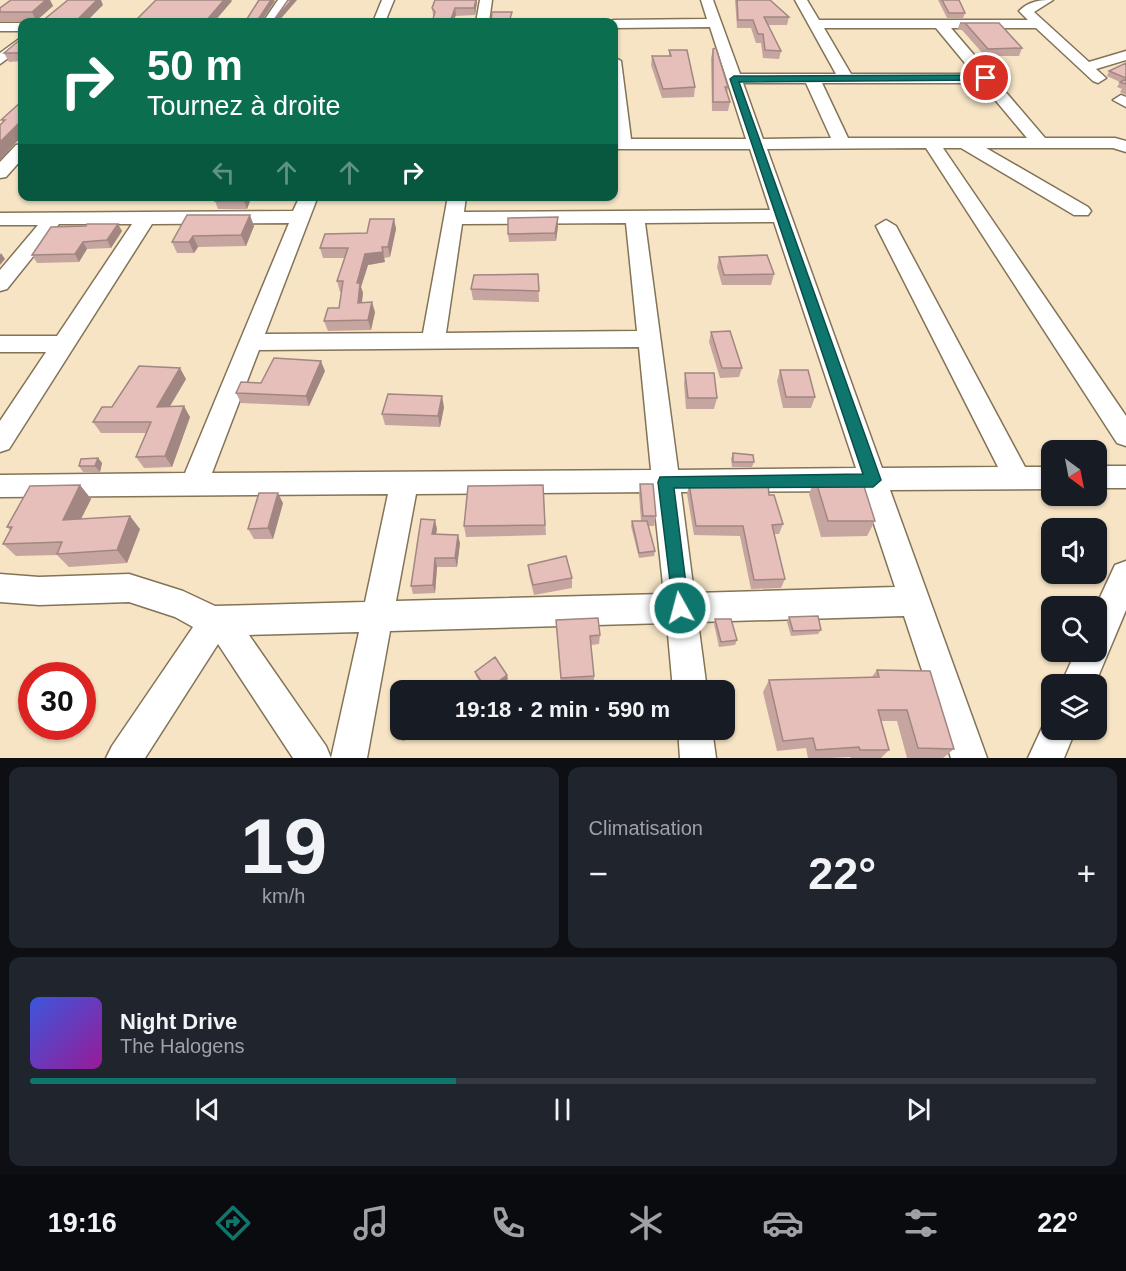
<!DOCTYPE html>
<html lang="fr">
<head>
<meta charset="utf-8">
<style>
  body { margin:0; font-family:Helvetica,sans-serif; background:#20242c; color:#f1f3f6; height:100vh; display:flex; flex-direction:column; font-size:22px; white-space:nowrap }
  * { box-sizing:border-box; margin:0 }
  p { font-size:20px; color:#9ea1a6 }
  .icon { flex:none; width:33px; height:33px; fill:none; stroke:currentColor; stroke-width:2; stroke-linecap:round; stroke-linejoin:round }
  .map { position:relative; height:758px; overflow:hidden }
  .sheet { display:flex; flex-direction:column; gap:9px; padding:9px; background:#0d0f14; flex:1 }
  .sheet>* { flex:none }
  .banner { position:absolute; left:18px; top:18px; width:600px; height:183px; border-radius:12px; box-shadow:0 2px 4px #0004; background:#0b6e4f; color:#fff; overflow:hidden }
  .needle { width:39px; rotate:148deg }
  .tools { position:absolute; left:1041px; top:440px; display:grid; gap:12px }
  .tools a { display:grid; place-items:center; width:66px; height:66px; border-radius:12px; background:#171b24; box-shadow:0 2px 4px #0004; font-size:30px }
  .speed { position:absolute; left:18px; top:662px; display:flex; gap:12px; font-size:30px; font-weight:700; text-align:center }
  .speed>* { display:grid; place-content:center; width:78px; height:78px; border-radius:50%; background:#171b24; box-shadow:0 2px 4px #0004; line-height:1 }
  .speed .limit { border:9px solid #d22; background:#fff; color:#111 }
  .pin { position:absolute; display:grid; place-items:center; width:51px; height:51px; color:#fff; margin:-26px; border:3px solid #fff; border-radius:50%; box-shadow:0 2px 6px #0007 }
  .me { position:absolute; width:66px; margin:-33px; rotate:353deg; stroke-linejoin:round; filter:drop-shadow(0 0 4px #0008) }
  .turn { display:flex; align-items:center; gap:21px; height:126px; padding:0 30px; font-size:27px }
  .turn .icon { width:78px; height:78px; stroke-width:2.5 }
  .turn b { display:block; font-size:42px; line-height:51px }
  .lanes { display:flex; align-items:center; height:57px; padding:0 30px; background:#0003; justify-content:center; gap:30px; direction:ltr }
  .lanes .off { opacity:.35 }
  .big { font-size:45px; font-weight:700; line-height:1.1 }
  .sheet .card { flex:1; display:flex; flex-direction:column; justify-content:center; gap:9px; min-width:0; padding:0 21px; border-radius:12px; background:#20242c }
  .sheet .dial { align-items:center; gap:0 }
  .dial b { font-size:78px; line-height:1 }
  .song { display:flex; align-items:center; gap:18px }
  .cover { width:72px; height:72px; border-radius:9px; background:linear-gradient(135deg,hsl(230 70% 55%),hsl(300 70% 35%)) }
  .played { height:6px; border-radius:3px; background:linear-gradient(90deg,#0f766e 40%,#363941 40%) }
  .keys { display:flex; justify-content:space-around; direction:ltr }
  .heat { display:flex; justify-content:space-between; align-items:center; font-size:33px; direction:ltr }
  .sheet .tiles { flex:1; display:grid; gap:9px; grid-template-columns:1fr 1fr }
  .card:last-child { grid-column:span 2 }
  .trip { position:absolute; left:390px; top:680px; width:345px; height:60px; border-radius:12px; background:#171b24; box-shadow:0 2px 4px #0004; font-weight:700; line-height:60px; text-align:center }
  .menu { display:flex; height:96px; justify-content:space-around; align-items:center; background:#090b0e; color:#9ea1a6 }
  .menu .icon { width:42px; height:42px }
  .menu .on { color:#0f766e }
  .menu b { font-size:27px; color:#f1f3f6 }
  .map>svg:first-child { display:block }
</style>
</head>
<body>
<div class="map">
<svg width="1126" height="758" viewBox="0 0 1126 758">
  <rect width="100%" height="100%" fill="#f6e4c5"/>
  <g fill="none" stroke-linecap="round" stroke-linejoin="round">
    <g stroke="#837357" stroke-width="3">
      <path id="minor" d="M278 0H290L275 22H263Z
        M382 0H394L385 22H373Z
        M480 0H492L489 22H476Z
        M701 0H713L740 74H836L795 0H807L819 20H1028L1019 11C1029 1 1040 0 1053 0L1034 12 1089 62 1126 51V60L1096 69 1106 78 1098 83 1093 81 1036 28H951L1045 138H1115L1126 141V152L1113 148H986L1088 207 1091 211 1088 215H1074L961 148H943L1126 416V446L1117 443 926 148 767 149 882 468 998 467 876 226 886 220 896 226 1025 467H1052V489L890 490 987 758H951L904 616 698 622 707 690H673L667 623 390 631 367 758H293L218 644 145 758H106L112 746 193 627 175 617 129 602 39 605 0 602V574L39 577 129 574 183 591 215 606 365 602 388 494 0 497V475L185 473 289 223 152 224 9 449 0 452V421L46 352H0V336H57L132 224H59L7 289 0 291V270L38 225H0V213L293 211 300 196H318L265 334 423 333 448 196H466L464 212 770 210 750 149H614V57L621 61 631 139H746L710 27 614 28V22H608L614 20 707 19ZM824 28H936L974 74H851ZM743 83H806L831 138 763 139ZM822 83H981L1027 138H848ZM774 222 856 468 678 470 645 223ZM626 223 637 331 446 333 462 224ZM639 347 651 470 212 473 259 350ZM863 491 895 587 694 593 681 492ZM653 492 664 594 396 601 416 494ZM359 632 331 758 326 746 249 635Z
        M0 23H22V31H0Z
        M22 37V48L0 64V53Z
        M1121 95 1126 97V107L1113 100Z
        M22 144V159L6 177 0 178V162L16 145Z
        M1096 466H1126V488H1096Z
        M1126 561V610L1095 684H1061L1076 651H1096V606L1115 565Z
        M1052 715V729H1076L1064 758H1028L1047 717Z
        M678 729H712L716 758H680Z"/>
    </g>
    <use href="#minor" fill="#fff" fill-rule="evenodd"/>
  </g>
  <path fill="#c6a4a0" d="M11 0H50L53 6 36 21H0V8Z
    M735 0H770L789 17 787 25H768L781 51 779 59 763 58 761 43H756L751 28H737Z
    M938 0H959L965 13 963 18H947Z
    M477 2 475 15 434 17 433 15 432 8Z
    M960 23H999L1022 48 1019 56H985L962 30H957Z
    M22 38V61L9 62 4 53Z
    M713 49 728 87 727 94 730 102 728 111H712L711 58Z
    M669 50 695 87 694 97 662 98 651 65 652 56H669Z
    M1126 63V95L1120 92 1122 89 1117 87 1120 82 1107 76 1109 71Z
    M252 196 247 209H218L215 201Z
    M187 215 254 226 246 246 198 247 194 253H177L172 242Z
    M394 219 396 229 390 257 384 258 385 262 368 265 361 287 363 293 362 303 375 312 371 330 328 331 324 321 339 308 342 292H340L337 281 345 258H323L320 248 367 233Z
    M558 226 556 241 509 242 508 234Z
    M122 231 111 248 87 249 79 262 37 263 32 255Z
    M719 257 774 274 771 285H722L717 267Z
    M538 274 539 302 473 300 471 289Z
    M711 332 742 368 739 377 720 378 709 342Z
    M780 370 815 397 811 408H783L777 381Z
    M325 371 309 406 241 403 236 393 261 383Z
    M685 373 717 398 714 409H686L684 384Z
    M186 379 170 406 190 417 172 467 144 468 136 457 146 433H101L93 422 112 407Z
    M444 407 440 427 385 425 382 414Z
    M733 453 754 462 752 467H732L731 459Z
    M98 458 102 463 100 472H83L79 466Z
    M815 478 875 521 867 536 821 537 809 494Z
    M640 484 656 516 654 526H648L655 551 654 556 639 558 631 526 632 521H641L639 494Z
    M689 484 769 495 783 524 779 534H774L785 579 781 588 751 589 740 536 694 535 687 494Z
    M80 485 91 499 81 519 140 529 127 563 69 567 57 555 16 556 3 544 10 530 7 527Z
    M543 485 546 535 466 537 464 526Z
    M283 503 273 539H254L248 529Z
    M437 529 436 535 460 543 457 567H437L435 593 413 594 411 586Z
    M528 565 572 578V588L534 595 529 575Z
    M789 617 821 630 818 634 791 636 787 622Z
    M715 619 737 640 735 645 719 647 714 624Z
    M556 620 600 635 599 644 591 645 594 676V684L561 687Z
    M877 670 954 749 943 758H907L897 721H881L889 750 881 758H851L850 757 830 758H808L806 748 777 751 763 692 769 680 871 678Z
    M475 672 508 679 493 690H485L476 676Z"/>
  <path fill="#a18682" d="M46 0H50L53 6 36 21 32 12Z
    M97 0H101L103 5 86 22H75Z
    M224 0H231L232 1 214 22H205Z
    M271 0H274L275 1 261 22 259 18Z
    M292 0H297L278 22H272Z
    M476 0H477V2L475 15 474 8Z
    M455 8 456 15 453 22H450Z
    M22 120V136L0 160V142Z
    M246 196H252L247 209 244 201Z
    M250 215 254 226 246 246 241 235Z
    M558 217V226L556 241 555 233Z
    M394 219 396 229 390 257 388 247Z
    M118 224 122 231 111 248 107 240Z
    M193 236 198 247 194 253 189 242Z
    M83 242 87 249 79 262 75 254Z
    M382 247 385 262 368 265 361 287 363 293 360 313 358 303 357 283 365 254Z
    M1 253 5 259 0 265V255Z
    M372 302 375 312 371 330 368 320Z
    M321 361 325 371 309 406 306 396Z
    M180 368 186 379 163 418 157 407Z
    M442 396 444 407 440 427 438 416Z
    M184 406 190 417 172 467 165 456Z
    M98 458 102 463 100 472 95 466Z
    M80 485 91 499 74 533 63 520Z
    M278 493 283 503 273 539 268 528Z
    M130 516 140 529 127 563 117 550Z
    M435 520 437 529 434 543 432 534Z
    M458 535 460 543 457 567 455 558Z
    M435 558 437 567 435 593 433 585Z
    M507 675 508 679 493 690H487Z
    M409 729H431L403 741 399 733Z"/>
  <path fill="#e6bfba" stroke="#a18682" stroke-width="1.5" d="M11 0H46L32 12H0V8Z
    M68 0H97L75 22H41Z
    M156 0H224L205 22H134Z
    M259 0H271L259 18 274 20 288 0H292L272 22H245Z
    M435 0H476L474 8H455L450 22H432L435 12 432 8Z
    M737 0H770L789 17H764L781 51 765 50 763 34H758L753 20H738Z
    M942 0H959L965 13H949Z
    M492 12H512L509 22H491Z
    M960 23H999L1022 48 988 49 965 23Z
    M22 38V53H4Z
    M716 48 728 87H725L730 102H713V49Z
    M669 50H687L695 87 663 89 652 56H671Z
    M1126 63V78L1109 71Z
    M1126 79V84L1120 82Z
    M22 101V120L0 142V125L5 120H1Z
    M217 196H246L244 201H215Z
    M187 215H250L241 235 193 236 189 242H172Z
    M558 217 555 233 508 234V218Z
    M370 219H394L388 247H382L383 252 365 254 357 283H360L358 303 372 302 368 320 324 321 328 308H339L343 281H337L348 248H320L325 234 367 233Z
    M87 224H118L107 240 83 242 75 254 32 255 51 227 86 226Z
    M767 255 774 274 724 275 719 257Z
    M538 274 539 291 471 289 474 275Z
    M730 331 742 368H722L711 332Z
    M274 358 321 361 306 396 236 393 241 382 261 383Z
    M139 366 180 368 157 407 184 406 165 456 136 457 151 422H93L102 407H112Z
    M780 370H808L815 397H786Z
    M685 373H714L717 398H688Z
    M388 394 442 396 438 416 382 414Z
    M733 453 753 455 754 462H733Z
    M98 458 95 466H79L81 459Z
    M861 477 875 521H828L815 478Z
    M640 484H653L656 516H643Z
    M689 484H768L769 495H774L783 524 772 525 785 579 754 580 743 526H696Z
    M80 485 63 520 130 516 117 550 57 554 62 542 3 544 12 527H7L30 486Z
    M543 485 545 525 464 526 468 486Z
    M259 493H278L268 528 248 529Z
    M421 519 435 520 432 534 458 535 455 558H435L433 585 411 586Z
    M632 521H647L655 551 639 553Z
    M566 556 572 578 533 585 528 565Z
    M818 616 821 630 793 631 789 617Z
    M598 618 600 635 590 636 594 676 561 678 556 620Z
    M715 619H731L737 640 721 642Z
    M495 657 507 675 487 690 475 672Z
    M877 670 930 671 954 749 918 748 907 710H878L889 750H860L859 747 816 750 813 738 783 741 769 680 879 677Z
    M400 710V729H409L399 733 394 713Z"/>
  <path fill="#0f766e" stroke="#0a4d48" stroke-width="1.5" d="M986 75 989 80 739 82 881 480 873 487 674 488 689 608 687 614 680 616 674 614 658 482 660 477 863 474 730 79 734 76Z"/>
</svg>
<div class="tools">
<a><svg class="needle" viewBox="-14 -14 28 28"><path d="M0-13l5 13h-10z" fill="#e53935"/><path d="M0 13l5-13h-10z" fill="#9ea1a6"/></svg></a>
<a><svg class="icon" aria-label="sound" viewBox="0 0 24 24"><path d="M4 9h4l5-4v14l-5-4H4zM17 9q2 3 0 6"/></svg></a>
<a><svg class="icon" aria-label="search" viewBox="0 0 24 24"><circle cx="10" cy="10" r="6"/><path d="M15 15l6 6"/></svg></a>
<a><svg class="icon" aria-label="layers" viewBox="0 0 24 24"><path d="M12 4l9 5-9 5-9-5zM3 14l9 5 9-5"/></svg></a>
</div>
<div class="speed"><div class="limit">30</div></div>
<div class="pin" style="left:986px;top:78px;background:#d93025"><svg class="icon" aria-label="arrive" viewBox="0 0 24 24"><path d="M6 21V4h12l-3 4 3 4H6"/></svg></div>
<svg class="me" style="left:680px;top:608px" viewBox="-20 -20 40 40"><circle r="17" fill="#0f766e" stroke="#fff" stroke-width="3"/><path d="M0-11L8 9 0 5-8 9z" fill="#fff"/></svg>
<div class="trip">19:18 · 2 min · 590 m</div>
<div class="banner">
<div class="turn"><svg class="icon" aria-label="right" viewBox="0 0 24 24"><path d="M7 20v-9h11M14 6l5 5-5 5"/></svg><div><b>50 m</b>Tournez à droite</div></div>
<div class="lanes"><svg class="icon off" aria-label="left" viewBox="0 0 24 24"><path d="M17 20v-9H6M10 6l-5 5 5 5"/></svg><svg class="icon off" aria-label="ahead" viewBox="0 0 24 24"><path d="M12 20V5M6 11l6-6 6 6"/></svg><svg class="icon off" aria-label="ahead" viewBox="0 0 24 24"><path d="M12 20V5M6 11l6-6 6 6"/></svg><svg class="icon" aria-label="right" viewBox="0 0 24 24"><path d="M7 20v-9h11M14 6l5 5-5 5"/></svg></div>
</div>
</div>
<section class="sheet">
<div class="tiles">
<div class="card dial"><b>19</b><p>km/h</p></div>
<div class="card"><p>Climatisation</p>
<div class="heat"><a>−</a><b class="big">22°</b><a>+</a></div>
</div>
<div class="card">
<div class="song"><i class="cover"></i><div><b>Night Drive</b><p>The Halogens</p></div></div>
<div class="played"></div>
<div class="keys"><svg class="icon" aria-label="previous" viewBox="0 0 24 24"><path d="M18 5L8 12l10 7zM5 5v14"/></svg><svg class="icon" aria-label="pause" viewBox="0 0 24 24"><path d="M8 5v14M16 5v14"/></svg><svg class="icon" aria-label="next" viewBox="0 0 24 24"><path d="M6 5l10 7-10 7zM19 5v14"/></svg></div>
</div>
</div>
</section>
<nav class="menu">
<b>19:16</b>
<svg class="icon on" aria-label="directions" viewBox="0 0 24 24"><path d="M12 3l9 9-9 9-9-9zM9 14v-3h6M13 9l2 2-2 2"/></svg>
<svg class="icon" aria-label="music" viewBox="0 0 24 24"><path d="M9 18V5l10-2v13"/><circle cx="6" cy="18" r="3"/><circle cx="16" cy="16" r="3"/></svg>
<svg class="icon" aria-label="phone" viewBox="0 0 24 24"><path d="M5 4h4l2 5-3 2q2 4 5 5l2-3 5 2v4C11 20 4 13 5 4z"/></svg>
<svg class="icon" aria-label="climate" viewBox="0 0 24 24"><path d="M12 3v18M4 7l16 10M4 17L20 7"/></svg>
<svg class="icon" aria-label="car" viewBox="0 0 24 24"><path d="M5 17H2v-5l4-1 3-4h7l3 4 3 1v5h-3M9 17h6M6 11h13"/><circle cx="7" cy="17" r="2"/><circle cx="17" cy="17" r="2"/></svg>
<svg class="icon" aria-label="filters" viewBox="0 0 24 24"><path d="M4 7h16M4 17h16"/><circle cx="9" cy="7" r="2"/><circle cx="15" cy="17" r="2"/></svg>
<b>22°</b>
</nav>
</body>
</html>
